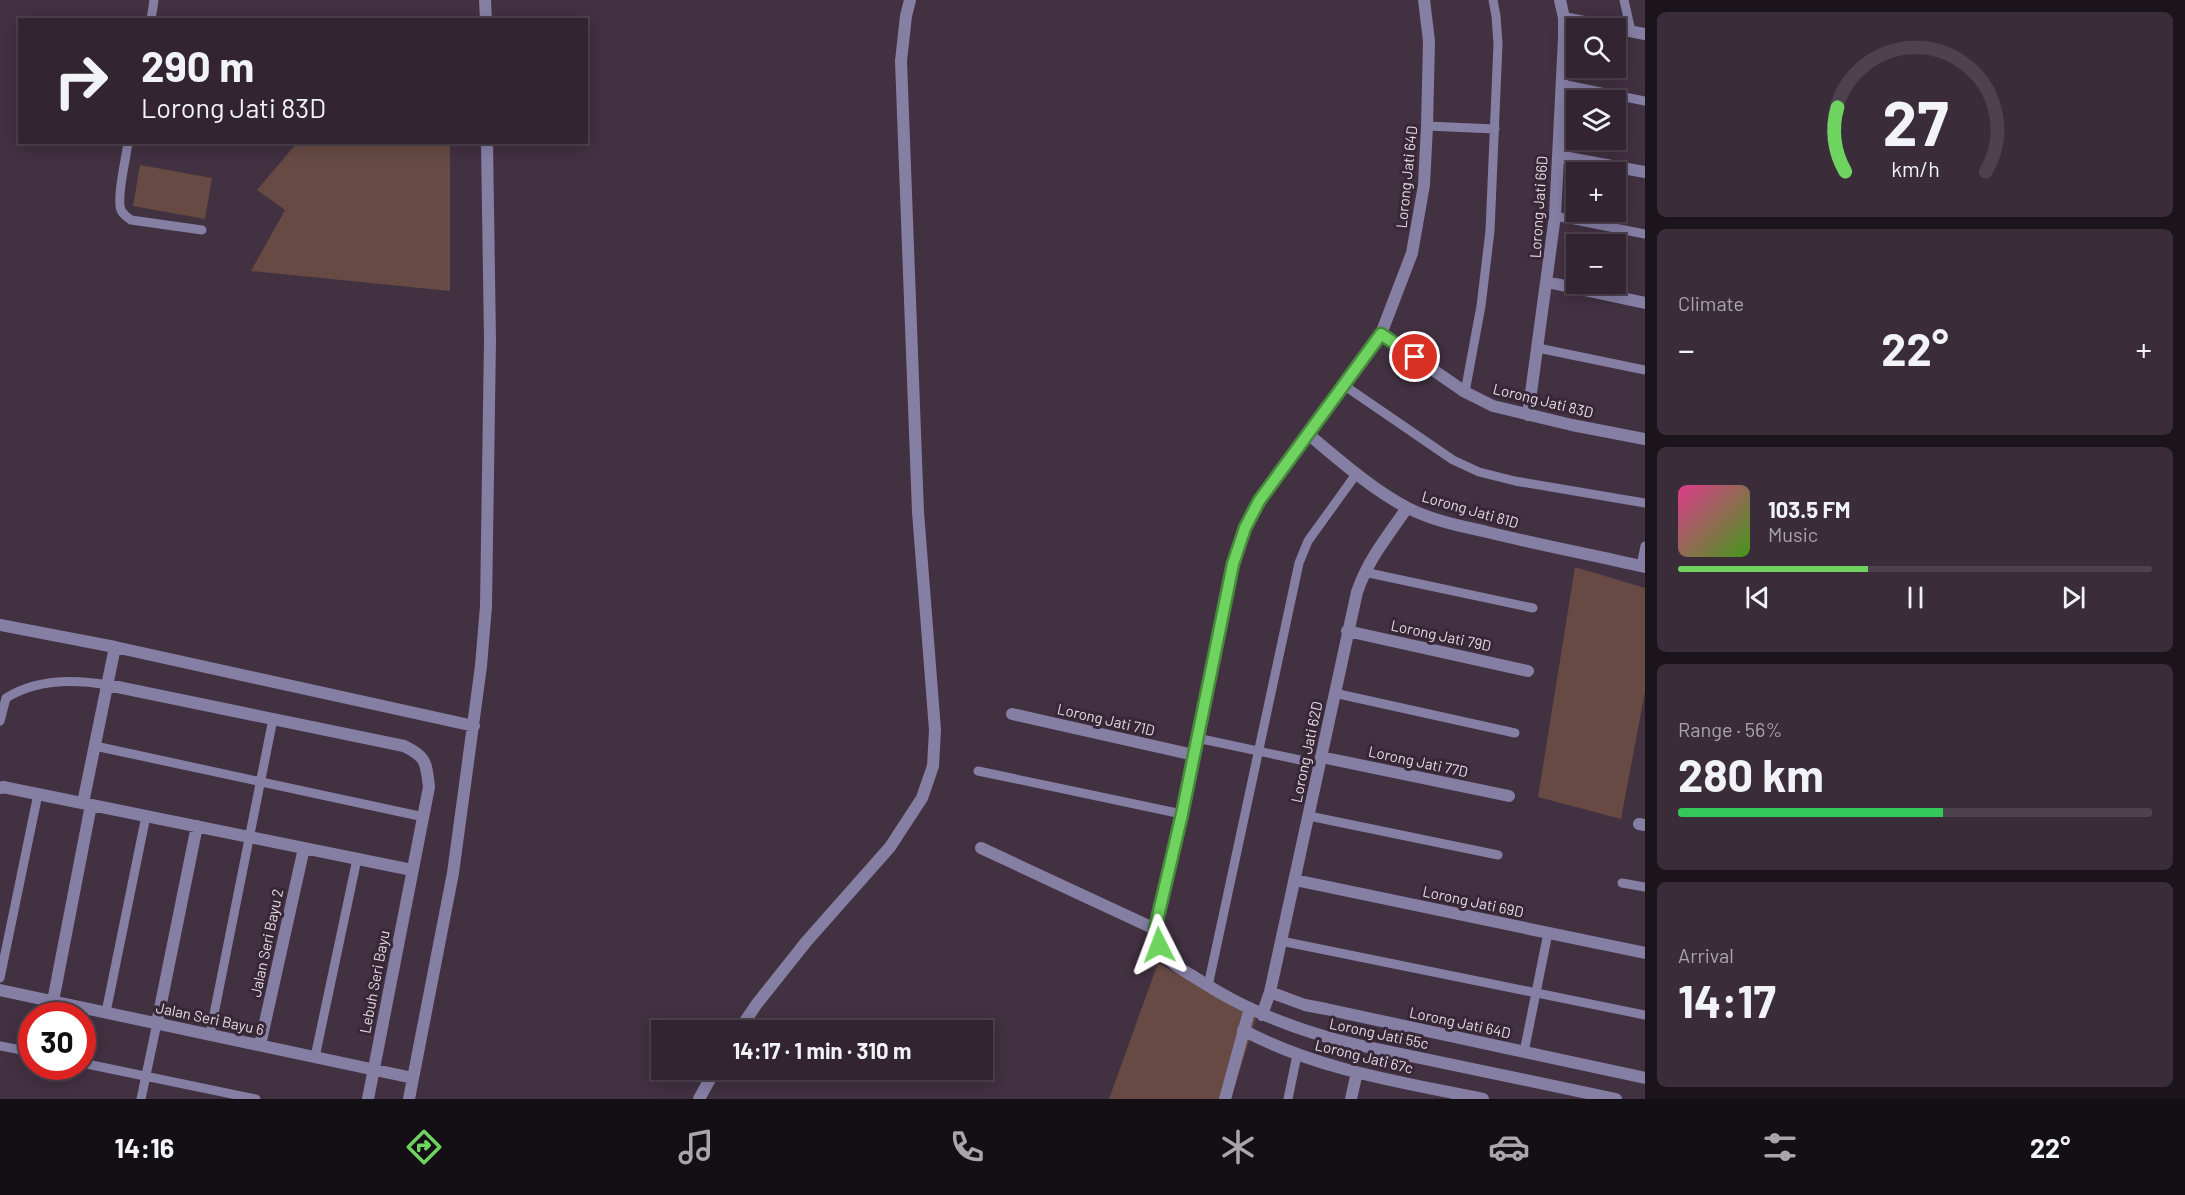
<!DOCTYPE html>
<html lang="en">
<head>
<meta charset="utf-8">
<style>
  body { margin:0; font-family:Barlow,sans-serif; background:#3a2d39; color:#f1f3f6; height:100vh; display:flex; flex-direction:column; font-size:22px; white-space:nowrap }
  * { box-sizing:border-box; margin:0 }
  p { font-size:20px; color:#a8a5ab }
  .icon { flex:none; width:33px; height:33px; fill:none; stroke:currentColor; stroke-width:2; stroke-linecap:round; stroke-linejoin:round }
  .map { position:relative; flex:1; overflow:hidden }
  .details { display:flex; flex-direction:column; gap:12px; padding:12px; background:#1c141b; width:540px }
  .details>* { flex:none }
  .guide { position:absolute; left:18px; top:18px; width:570px; height:126px; border-radius:0px; box-shadow:0 3px 15px #0003,0 0 0 2px #4d424d; background:#322531; color:#f1f3f6; overflow:hidden }
  .buttons { position:absolute; left:1566px; top:18px; display:grid; gap:12px }
  .buttons a { display:grid; place-items:center; width:60px; height:60px; border-radius:0px; background:#322531; box-shadow:0 3px 15px #0003,0 0 0 2px #4d424d; font-size:30px }
  .speed { position:absolute; left:18px; top:1002px; display:flex; gap:12px; font-size:30px; font-weight:700; text-align:center }
  .speed>* { display:grid; place-content:center; width:78px; height:78px; border-radius:50%; background:#322531; box-shadow:0 3px 15px #0003,0 0 0 2px #4d424d; line-height:1 }
  .speed .limit { border:9px solid #d22; background:#fff; color:#111 }
  .pin { position:absolute; display:grid; place-items:center; width:51px; height:51px; color:#fff; margin:-26px; border:3px solid #fff; border-radius:50%; box-shadow:0 2px 6px #0007 }
  .me { position:absolute; width:66px; margin:-33px; rotate:357deg; stroke-linejoin:round; filter:drop-shadow(0 0 4px #0008) }
  .turn { display:flex; align-items:center; gap:21px; height:126px; padding:0 24px; font-size:27px }
  .turn .icon { width:78px; height:78px; stroke-width:2.5 }
  .turn b { display:block; font-size:42px; line-height:51px }
  .big { font-size:45px; font-weight:700; line-height:1.1 }
  .details .widget { flex:1; display:flex; flex-direction:column; justify-content:center; gap:9px; min-width:0; padding:0 21px; border-radius:9px; background:#3a2d39 }
  .details .dial { align-items:center; gap:0 }
  .dial svg { height:156px; overflow:visible; fill:none; stroke:#4d424d; stroke-width:7; stroke-linecap:round; text-anchor:middle }
  .dial text { fill:#f1f3f6; stroke:none }
  .song { display:flex; align-items:center; gap:18px }
  .cover { width:72px; height:72px; border-radius:9px; background:linear-gradient(135deg,hsl(330 70% 55%),hsl(100 70% 35%)) }
  .played { height:6px; border-radius:3px; background:linear-gradient(90deg,#6fd360 40%,#4d424d 40%) }
  .keys { display:flex; justify-content:space-around; direction:ltr }
  .heat { display:flex; justify-content:space-between; align-items:center; font-size:33px; direction:ltr }
  .charge { height:9px; border-radius:4px; background:linear-gradient(90deg,#34c759 56%,#4d424d 0) }
  .trip { position:absolute; left:651px; top:1020px; width:342px; height:60px; border-radius:0px; background:#322531; box-shadow:0 3px 15px #0003,0 0 0 2px #4d424d; font-weight:700; line-height:60px; text-align:center }
  .tab-bar { display:flex; height:96px; justify-content:space-around; align-items:center; background:#140f14; color:#a8a5ab }
  .tab-bar .icon { width:42px; height:42px }
  .tab-bar .selected { color:#6fd360 }
  .tab-bar b { font-size:27px; color:#f1f3f6 }
  main { display:flex; flex:1; min-height:0 }
  .map>svg:first-child { display:block }
</style>
</head>
<body>
<main>
<div class="map">
<svg width="1645" height="1099" viewBox="0 0 1645 1099">
  <rect width="100%" height="100%" fill="#423141"/>
  <path fill="#664a43" d="M297 143H450V291L251 271 285 210 257 190Z
    M140 165 212 178 205 219 133 206Z
    M1575 567 1645 588V692L1621 819 1538 797Z
    M1158 963 1256 1018 1231 1099H1109Z"/>
  <g fill="none" stroke-linecap="round" stroke-linejoin="round">
    <path stroke="#857fa4" stroke-width="9" d="M1624 0 1631 31
      M151 20 154 0
      M1562 84 1645 101
      M1427 126 1495 129
      M128 142C126 159 118 190 120 205 120 212 125 216 131 220L202 230
      M1555 216 1645 234
      M1538 348 1645 370
      M1345 386 1453 460 1479 472 1515 481 1645 503
      M1465 392 1481 306 1490 231 1498 44 1496 16 1493 0
      M1641 566 1645 546
      M1364 572 1533 608
      M1334 693 1515 733
      M0 721 6 698C36 679 74 679 108 685
      M1197 738 1319 764
      M95 746 424 817
      M978 771 1182 814
      M1309 816 1498 855
      M1622 883 1645 887
      M1281 941 1645 1015
      M0 978 38 794
      M1208 986 1299 563 1308 541 1357 473
      M106 1012 146 816
      M210 1034 273 719
      M0 1046 32 1052
      M1524 1052 1548 933
      M315 1057 357 859
      M82 1063 256 1099
      M141 1099 157 1023
      M1288 1099 1297 1055"/>
    <path stroke="#857fa4" stroke-width="12" d="M485 0 486 20
      M1424 0 1429 41 1427 126 1424 185 1412 253 1381 334 1259 501 1245 528 1233 564 1182 814 1155 929C1158 942 1163 951 1172 962 1179 969 1190 974 1199 980 1248 1012 1301 1032 1358 1045L1616 1099
      M1564 18 1645 34
      M1558 156 1645 172
      M1547 282 1645 303
      M1381 334 1465 392 1493 406 1572 425 1645 439
      M1528 415 1555 216 1564 38V18L1560 0
      M1308 434C1338 459 1374 491 1408 508 1433 521 1461 526 1487 532 1540 545 1593 555 1645 567
      M0 625 115 647 474 726
      M1347 631 1528 671
      M108 685 404 746C427 757 426 763 429 787L368 1099
      M1012 714 1194 755
      M1321 757 1509 796
      M0 788 3 787 412 870
      M83 803 115 647
      M1639 824 1645 825
      M981 848 1155 929
      M1295 880 1645 953
      M0 990 413 1078
      M1270 992 1305 1005 1326 1009 1645 1078
      M53 1001 91 805
      M1262 1015 1270 992 1357 592C1368 560 1388 535 1407 508
      M157 1023 197 826
      M739 1030 756 1005 806 942 890 847 922 798 933 766 935 730 918 512 901 61 906 16 910 0
      M1243 1030C1317 1070 1401 1082 1483 1099
      M260 1045 304 848
      M409 1099 453 873 481 666 486 606 490 340 487 142
      M699 1099 715 1070
      M1225 1099 1250 1008
      M1351 1099 1357 1072"/>
  </g>
  <g fill="none" stroke-linecap="round" stroke-linejoin="round">
    <g stroke="#48893e" stroke-width="15">
      <path id="route" d="M1159 945 1155 929 1182 814 1233 564 1245 528 1259 501 1381 334 1415 357"/>
    </g>
    <use href="#route" stroke="#6fd360" stroke-width="10"/>
  </g>
  <g text-anchor="middle" stroke-width="6" stroke-linejoin="round" paint-order="stroke">
    <g font-size="15" fill="#e6dbe5" stroke="#372737">
      <text transform="translate(1407 177) rotate(-84)" y="5">Lorong Jati 64D</text>
      <text transform="translate(1539 207) rotate(-86)" y="5">Lorong Jati 66D</text>
      <text transform="translate(1543 401) rotate(14)" y="5">Lorong Jati 83D</text>
      <text transform="translate(1470 510) rotate(16)" y="5">Lorong Jati 81D</text>
      <text transform="translate(1441 636) rotate(12)" y="5">Lorong Jati 79D</text>
      <text transform="translate(1106 720) rotate(13)" y="5">Lorong Jati 71D</text>
      <text transform="translate(1307 752) rotate(-78)" y="5">Lorong Jati 62D</text>
      <text transform="translate(1418 762) rotate(12)" y="5">Lorong Jati 77D</text>
      <text transform="translate(1473 902) rotate(12)" y="5">Lorong Jati 69D</text>
      <text transform="translate(267 943) rotate(-78)" y="5">Jalan Seri Bayu 2</text>
      <text transform="translate(375 982) rotate(-79)" y="5">Lebuh Seri Bayu</text>
      <text transform="translate(210 1019) rotate(12)" y="5">Jalan Seri Bayu 6</text>
      <text transform="translate(1460 1023) rotate(12)" y="5">Lorong Jati 64D</text>
      <text transform="translate(1379 1034) rotate(12)" y="5">Lorong Jati 55c</text>
      <text transform="translate(1364 1057) rotate(14)" y="5">Lorong Jati 67c</text>
    </g>
  </g>
</svg>
<div class="buttons">
<a><svg class="icon" aria-label="search" viewBox="0 0 24 24"><circle cx="10" cy="10" r="6"/><path d="M15 15l6 6"/></svg></a>
<a><svg class="icon" aria-label="layers" viewBox="0 0 24 24"><path d="M12 4l9 5-9 5-9-5zM3 14l9 5 9-5"/></svg></a>
<a>+</a>
<a>−</a>
</div>
<div class="speed"><div class="limit">30</div></div>
<div class="pin" style="left:1415px;top:357px;background:#d93025"><svg class="icon" aria-label="arrive" viewBox="0 0 24 24"><path d="M6 21V4h12l-3 4 3 4H6"/></svg></div>
<svg class="me" style="left:1159px;top:945px" viewBox="-20 -20 40 40"><path d="M0-17L14 15 0 8-14 15z" fill="#6fd360" stroke="#fff" stroke-width="4"/></svg>
<div class="trip">14:17 · 1 min · 310 m</div>
<div class="guide">
<div class="turn"><svg class="icon" aria-label="right" viewBox="0 0 24 24"><path d="M7 20v-9h11M14 6l5 5-5 5"/></svg><div><b>290 m</b>Lorong Jati 83D</div></div>
</div>
</div>
<section class="details">
<div class="widget dial"><svg viewBox="0 0 100 80">
<path d="M14 69A42 42 0 1 1 86 69"/>
<path d="M14 69A42 42 0 0 1 10 36" stroke="#6fd360"/>
<text x="50" y="56" font-size="32" font-weight="700">27</text>
<text x="50" y="72" font-size="11">km/h</text>
</svg></div>
<div class="widget"><p>Climate</p>
<div class="heat"><a>−</a><b class="big">22°</b><a>+</a></div>
</div>
<div class="widget">
<div class="song"><i class="cover"></i><div><b>103.5 FM</b><p>Music</p></div></div>
<div class="played"></div>
<div class="keys"><svg class="icon" aria-label="previous" viewBox="0 0 24 24"><path d="M18 5L8 12l10 7zM5 5v14"/></svg><svg class="icon" aria-label="pause" viewBox="0 0 24 24"><path d="M8 5v14M16 5v14"/></svg><svg class="icon" aria-label="next" viewBox="0 0 24 24"><path d="M6 5l10 7-10 7zM19 5v14"/></svg></div>
</div>
<div class="widget"><p>Range · 56%</p><b class="big">280 km</b><div class="charge"></div></div>
<div class="widget"><p>Arrival</p><b class="big">14:17</b></div>
</section>
</main>
<nav class="tab-bar">
<b>14:16</b>
<svg class="icon selected" aria-label="directions" viewBox="0 0 24 24"><path d="M12 3l9 9-9 9-9-9zM9 14v-3h6M13 9l2 2-2 2"/></svg>
<svg class="icon" aria-label="music" viewBox="0 0 24 24"><path d="M9 18V5l10-2v13"/><circle cx="6" cy="18" r="3"/><circle cx="16" cy="16" r="3"/></svg>
<svg class="icon" aria-label="phone" viewBox="0 0 24 24"><path d="M5 4h4l2 5-3 2q2 4 5 5l2-3 5 2v4C11 20 4 13 5 4z"/></svg>
<svg class="icon" aria-label="climate" viewBox="0 0 24 24"><path d="M12 3v18M4 7l16 10M4 17L20 7"/></svg>
<svg class="icon" aria-label="car" viewBox="0 0 24 24"><path d="M5 17H2v-5l4-1 3-4h7l3 4 3 1v5h-3M9 17h6M6 11h13"/><circle cx="7" cy="17" r="2"/><circle cx="17" cy="17" r="2"/></svg>
<svg class="icon" aria-label="filters" viewBox="0 0 24 24"><path d="M4 7h16M4 17h16"/><circle cx="9" cy="7" r="2"/><circle cx="15" cy="17" r="2"/></svg>
<b>22°</b>
</nav>
</body>
</html>
